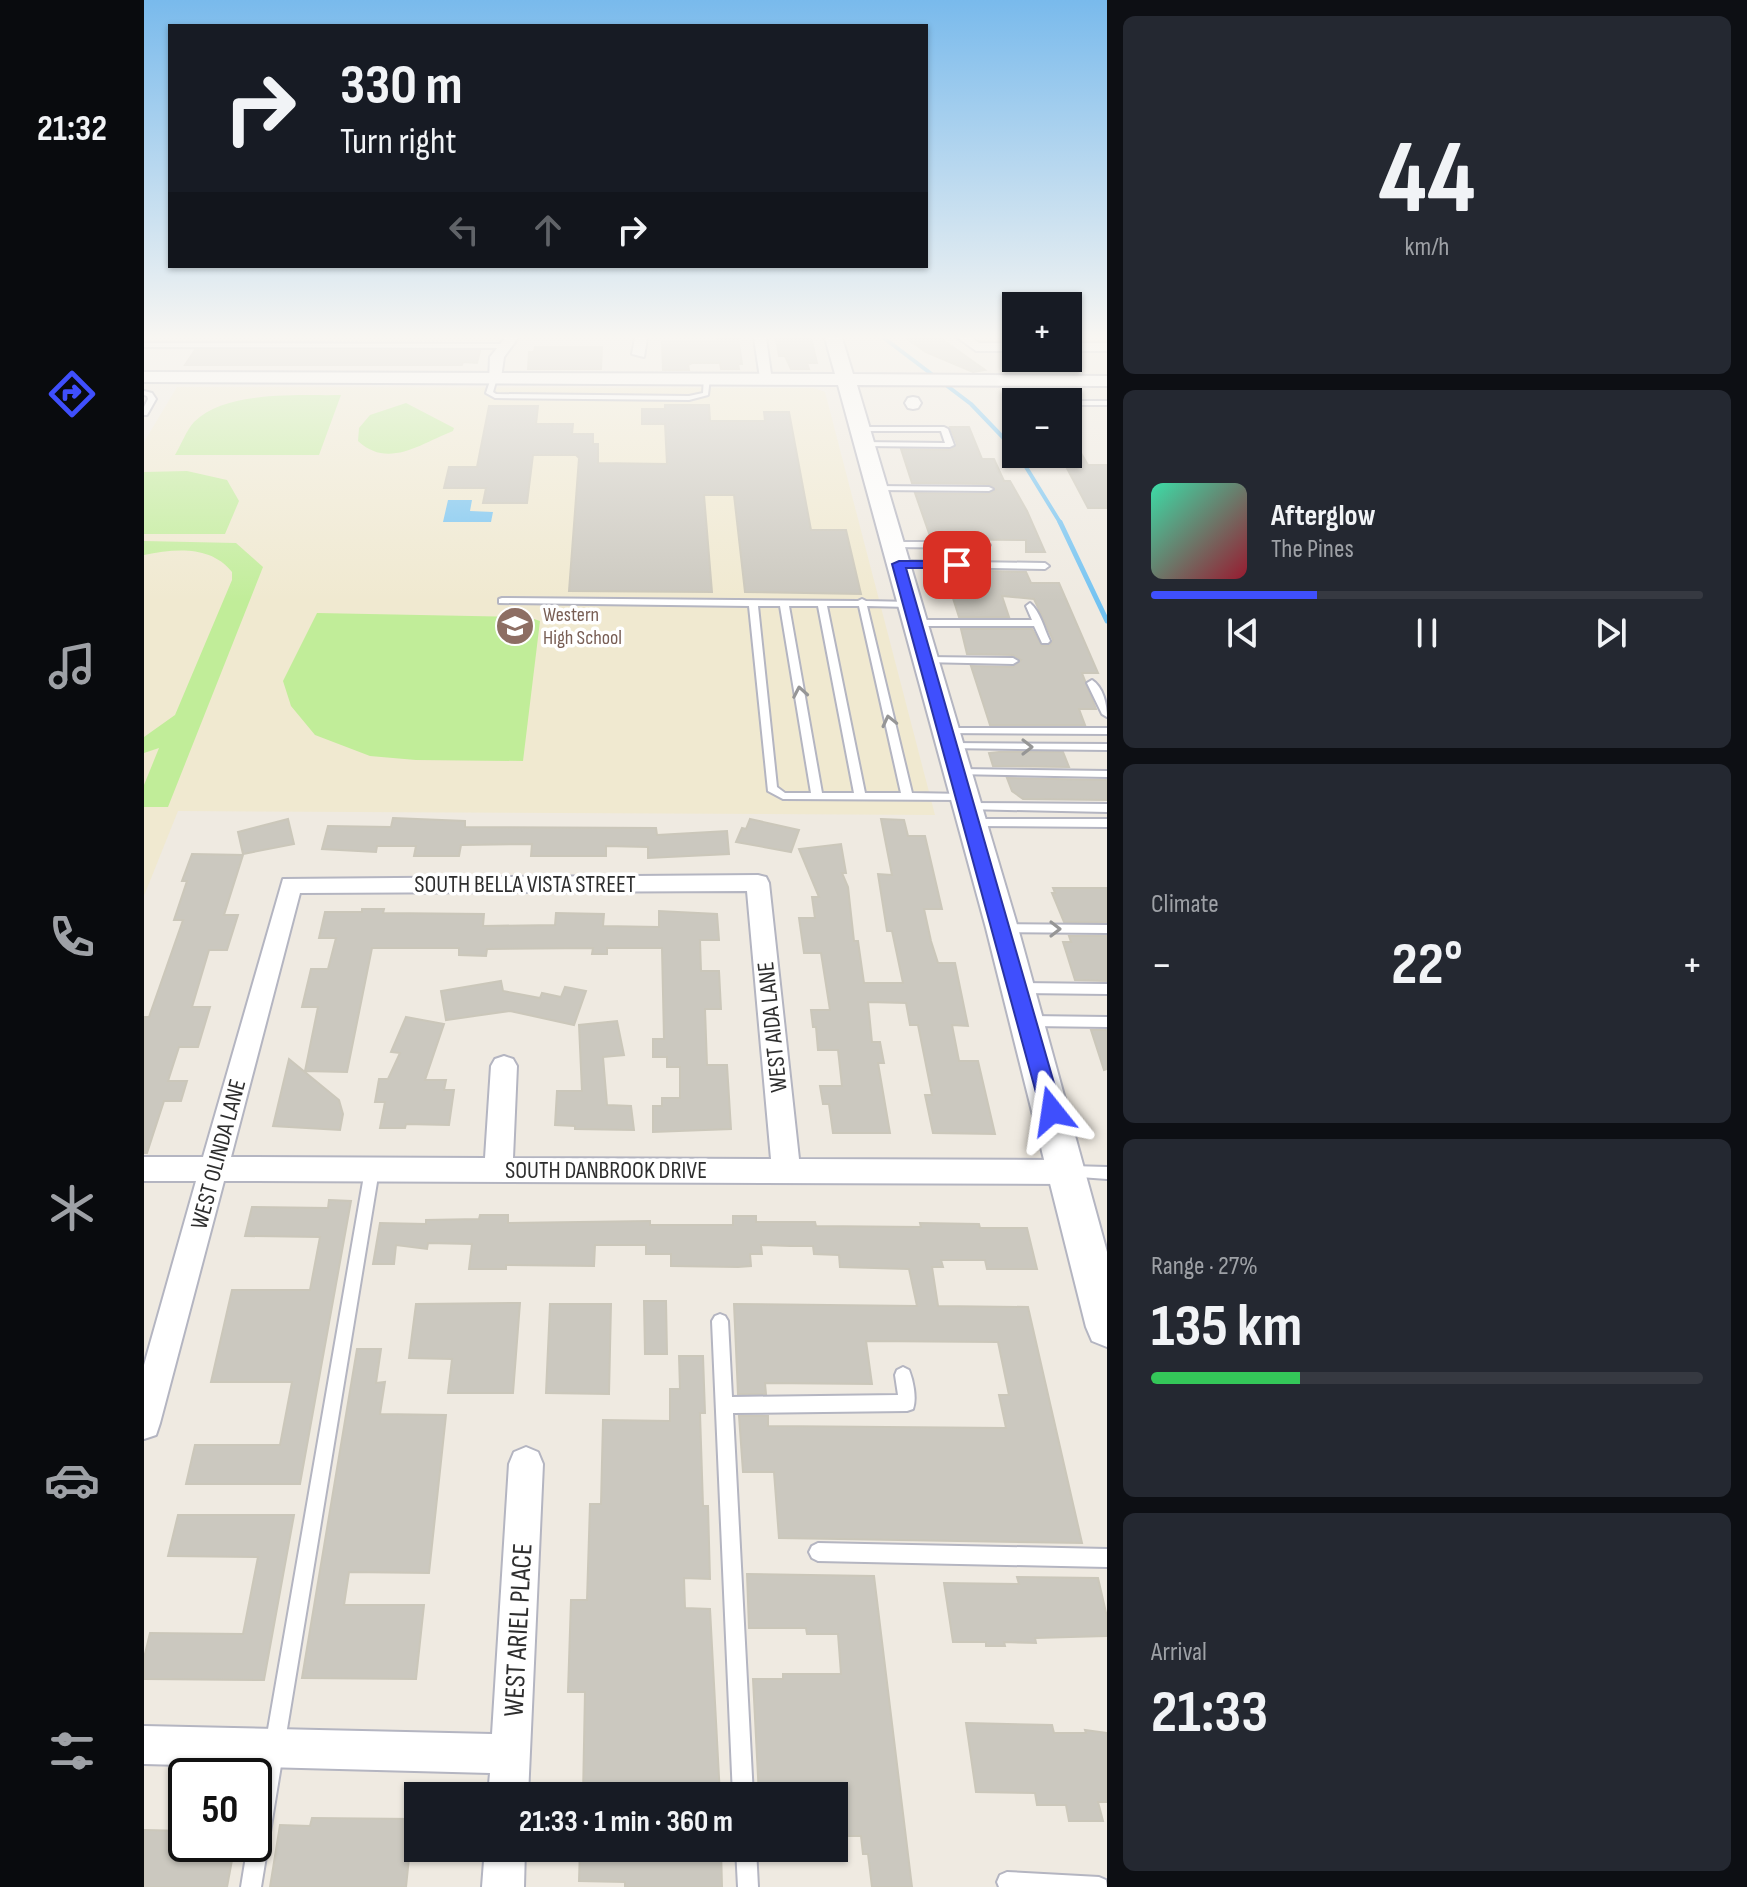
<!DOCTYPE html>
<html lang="en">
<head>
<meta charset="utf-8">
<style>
  body { margin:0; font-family:"Sofia Sans Condensed",sans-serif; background:#242831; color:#f1f3f6; height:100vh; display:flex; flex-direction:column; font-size:30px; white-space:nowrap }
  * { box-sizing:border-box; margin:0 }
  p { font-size:26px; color:#9ea1a6 }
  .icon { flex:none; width:44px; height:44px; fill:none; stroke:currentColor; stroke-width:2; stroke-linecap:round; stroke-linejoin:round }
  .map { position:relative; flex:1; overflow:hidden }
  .side { display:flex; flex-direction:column; gap:16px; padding:16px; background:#0d0f14; width:640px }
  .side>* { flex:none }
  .guide { position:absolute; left:24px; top:24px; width:760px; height:244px; border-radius:0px; box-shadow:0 2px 6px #0004; background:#171b24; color:#f1f3f6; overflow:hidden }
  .controls { position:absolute; left:858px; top:292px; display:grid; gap:16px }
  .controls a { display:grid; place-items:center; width:80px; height:80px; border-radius:0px; background:#171b24; box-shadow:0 2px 6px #0004; font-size:40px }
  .speed { position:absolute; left:24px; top:1758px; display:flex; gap:16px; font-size:40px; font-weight:700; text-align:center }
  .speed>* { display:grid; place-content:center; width:104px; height:104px; border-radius:50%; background:#171b24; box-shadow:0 2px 6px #0004; line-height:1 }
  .speed .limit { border:4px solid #111; border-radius:12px; background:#fff; color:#111 }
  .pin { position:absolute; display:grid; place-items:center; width:68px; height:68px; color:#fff; margin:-34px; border-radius:16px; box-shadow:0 4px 12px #0006 }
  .me { position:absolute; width:88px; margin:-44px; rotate:345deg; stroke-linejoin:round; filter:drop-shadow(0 0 6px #0008) }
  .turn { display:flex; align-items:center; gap:28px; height:168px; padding:0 40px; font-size:36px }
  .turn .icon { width:104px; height:104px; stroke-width:2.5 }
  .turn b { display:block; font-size:56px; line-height:68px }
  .lanes { display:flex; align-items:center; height:76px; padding:0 40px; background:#0003; justify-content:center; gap:40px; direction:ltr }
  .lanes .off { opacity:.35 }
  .big { font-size:60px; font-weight:700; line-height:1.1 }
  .side .tile { flex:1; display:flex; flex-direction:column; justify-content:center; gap:12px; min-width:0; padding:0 28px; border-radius:12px; background:#242831 }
  .side .dial { align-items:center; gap:0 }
  .dial b { font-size:104px; line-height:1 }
  .song { display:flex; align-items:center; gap:24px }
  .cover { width:96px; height:96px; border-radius:12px; background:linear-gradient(135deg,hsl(160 70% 55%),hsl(350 70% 35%)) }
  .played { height:8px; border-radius:4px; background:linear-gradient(90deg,#3f4ffd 30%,#363941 30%) }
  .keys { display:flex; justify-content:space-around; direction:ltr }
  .heat { display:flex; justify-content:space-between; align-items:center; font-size:44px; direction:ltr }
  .charge { height:12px; border-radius:6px; background:linear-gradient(90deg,#34c759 27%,#363941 0) }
  .trip { position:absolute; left:260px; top:1782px; width:444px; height:80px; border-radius:0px; background:#171b24; box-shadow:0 2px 6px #0004; font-weight:700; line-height:80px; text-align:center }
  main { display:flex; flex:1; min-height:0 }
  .tab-bar { display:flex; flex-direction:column; width:144px; justify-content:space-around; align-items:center; background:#090b0e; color:#9ea1a6 }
  .tab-bar .icon { width:56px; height:56px }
  .tab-bar .selected { color:#3f4ffd }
  .tab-bar b { font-size:36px; color:#f1f3f6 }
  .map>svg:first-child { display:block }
</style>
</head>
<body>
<main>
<nav class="tab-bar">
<b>21:32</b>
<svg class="icon selected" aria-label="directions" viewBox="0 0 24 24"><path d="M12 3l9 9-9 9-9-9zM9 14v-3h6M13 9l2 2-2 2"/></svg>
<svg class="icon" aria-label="music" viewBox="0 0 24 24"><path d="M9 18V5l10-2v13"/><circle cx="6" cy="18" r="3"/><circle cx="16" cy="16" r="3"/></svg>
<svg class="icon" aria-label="phone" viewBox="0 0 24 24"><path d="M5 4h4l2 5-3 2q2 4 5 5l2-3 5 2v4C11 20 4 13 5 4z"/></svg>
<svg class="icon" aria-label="climate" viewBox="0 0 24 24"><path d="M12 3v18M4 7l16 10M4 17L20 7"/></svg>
<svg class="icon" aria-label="car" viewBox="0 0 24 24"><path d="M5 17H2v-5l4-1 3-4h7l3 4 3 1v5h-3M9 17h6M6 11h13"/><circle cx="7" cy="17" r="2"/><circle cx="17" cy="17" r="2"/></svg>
<svg class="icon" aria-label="filters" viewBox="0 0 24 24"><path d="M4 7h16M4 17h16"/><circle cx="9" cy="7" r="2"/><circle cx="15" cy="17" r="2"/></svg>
</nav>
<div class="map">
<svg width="963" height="1887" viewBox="0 0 963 1887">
  <rect width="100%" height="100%" fill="#efeae1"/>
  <path fill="#f0e9d0" d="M33 387 670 388 681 392 791 815 34 811 0 896V442Z"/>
  <path fill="#c1ed99" d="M197 395 175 455H31C37 445 42 431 50 422 82 390 156 396 197 395Z
    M262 403 310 428 309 431C276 444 244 469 214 441L215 428 226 415Z
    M43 471 83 480 95 501 81 534H0V472Z
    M0 541 92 543 119 567 24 807H0V785L15 748 0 753V737L31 715 88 580V572C66 545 31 549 0 555Z
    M173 613 384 617 396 621 379 761 272 760 226 756 171 735 147 706 139 681Z"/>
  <path fill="#73c3f2" d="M304 500H328L326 511 349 512 347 522H299Z"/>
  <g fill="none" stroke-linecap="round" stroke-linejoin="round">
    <path stroke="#73c3f2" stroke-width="4" d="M740 338 827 404 872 451
      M874 454 917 524"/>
    <path stroke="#73c3f2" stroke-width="5" d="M916 522 963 621"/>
  </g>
  <path fill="#cbc8bf" stroke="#cbc7ba" stroke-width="2" d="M573 338H594L598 364H594L595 369H577L576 363H548L544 365 545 370H519L518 341H574Z
    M632 338H667L673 363H663L665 369H647L641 356H635Z
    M762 338H796L841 370 829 372 782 352Z
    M391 347H458L457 369H384L385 352H390Z
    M51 350 336 351 333 363 319 362 318 365H41Z
    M521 405H565L566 421H621L620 412H645L667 530H702L717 594 601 592 590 495H560L568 592 425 591 435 458 432 455H389L383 503H339L342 488H300L305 467H333L345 406H394L392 424H429L428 434H449V444H454V463L523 464 521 424H498V409H521Z
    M806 427H825L838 459H850L860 481H866L883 511 901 552H882V540L787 539 771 493 845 494 852 490 845 484 768 483 757 449 807 450 813 444Z
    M924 431 944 465H963V508H944L917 457 924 454Z
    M800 570 882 572 887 583H915L954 673H938L952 709H935L941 725H846L827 666 869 667 877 660 869 655 823 654 817 629H888L898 646 906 645 909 640 890 599 858 596 865 617H815Z
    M855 752H919L925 767 849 766 845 753Z
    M863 778 963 780V800L879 799 868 791Z
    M249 818 321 821V827L512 828 513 835 583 831 585 854 504 858V847L462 846V856H387L388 844 317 845 315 856H270L272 846H233L232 852 178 849 184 826 247 827Z
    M144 819 150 844 99 854 94 832Z
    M606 819 655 830 647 852 592 842 598 828 602 829Z
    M737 819 760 820 764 836H781L798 909H780L787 941 794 963H811L824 1026 808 1025 815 1061H834L851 1134 789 1133 781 1095H788L774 1025H766L762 1003 724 1002 728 1042H736L740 1063H734L746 1133H689L685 1104H679L676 1086H698L694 1050H674L672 1027H669L667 1010H686L677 953H660L655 918H671L668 897H675L655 849 697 844 702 873H698L704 887 710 941H714L720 983H759L748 931H743L734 874 748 875Z
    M48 854 99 855 80 915H94L83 950H65L48 1007H66L54 1047H35L24 1081H43L37 1101H20L3 1153H0V1017H5L39 920H30L43 881H38Z
    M909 888H963V922H920L908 893H911Z
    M218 909H240L239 913 340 914 339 926 411 925 412 913 460 914 459 926 515 927V911L573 914 575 940H556L557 971H575L577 1009H561L563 1065H583L587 1129 509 1132V1106H518V1098H536V1067H523V1057H509V1039H520L518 948H463V954H448L449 948 343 949 342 956 315 955V948H228L203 1072 161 1071 174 1007H158L167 969H184L192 938H175L181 912H218Z
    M925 936H963V981L931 980 919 942H927Z
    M357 981 359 991 396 998 398 993 417 997 421 987 442 991 430 1025 366 1011 302 1020 297 991Z
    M262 1017 300 1024 281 1080H302L300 1090H310L305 1125 262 1124 261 1128H236L241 1102H231L235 1079H244L256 1053 247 1052Z
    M473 1021 480 1055 459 1057 463 1105 487 1106 490 1130 431 1129V1126L411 1125 413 1091H438L435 1025Z
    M947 1030H963V1069L960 1070Z
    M145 1059 195 1100 199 1114 196 1130 129 1126Z
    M185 1200 207 1201 156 1484H42L51 1445H136L148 1382H67L88 1290H166L176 1237 101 1236 108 1207 184 1208Z
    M336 1215H364V1223L506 1221V1225H589V1216H612V1222H671L672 1226 777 1227 776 1223 835 1224 836 1228H883L893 1269H843L841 1260H797L799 1267H788L794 1306 884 1307 938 1543 635 1538 630 1472H599L595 1416H624V1426L862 1428 855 1395H865L854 1342 722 1341 728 1384 621 1383 622 1394H594L590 1304 773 1306 765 1269 696 1267 695 1255 670 1254 669 1246H646L617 1245 618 1254H606L607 1266 594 1267 527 1266V1254H502V1245H451L450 1266 362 1265V1269H325L328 1244 284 1243 283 1249 252 1245 250 1264H229L236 1223 282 1224V1220L335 1219Z
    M500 1301H522L523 1354H501Z
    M376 1303 369 1393H304L308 1359 265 1358 272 1304Z
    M406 1304H467L465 1394 402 1393Z
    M213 1349H237L232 1383 241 1382 236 1414 302 1415 285 1573 205 1572 200 1605H280L272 1679 158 1678Z
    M535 1356H559L561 1413H556L559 1506H564L566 1579 540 1578 541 1608 566 1609 576 1796H439L441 1692H424L427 1600H443L446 1504H457L459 1420 526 1421V1389H536Z
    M34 1515H150L120 1680 0 1679V1658L6 1633 99 1634 114 1557 24 1556Z
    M603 1574 730 1576 768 1887H728L724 1854H719L717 1836H690V1796H615L609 1679H639V1674H697L694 1634H663L662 1628H605Z
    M873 1577 954 1578 963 1617V1636L891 1638 892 1643 860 1642 861 1646H842V1642H809L800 1583 875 1584Z
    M822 1723 908 1725 910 1733H942L941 1730 963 1733V1802H954L959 1821H925L922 1805H893L891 1793 832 1792Z
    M168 1818 269 1819 262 1887H126L136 1825 166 1826Z
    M0 1830 42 1831V1844H91L83 1887H0Z
    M436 1848H577L578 1887H481V1882L435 1881Z"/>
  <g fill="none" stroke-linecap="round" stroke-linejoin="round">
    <g stroke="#b4b5c1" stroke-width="4">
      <path id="lane" d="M0 343 361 344 364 346 361 348 0 347Z
        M350 376 353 378 349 392 352 394 545 396 559 393 560 378 563 376 566 378 564 395 545 400 351 398 342 393 347 378Z
        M0 391 8 393 12 399 3 415H0V407L4 399 3 396 0 395Z
        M769 397 774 398 777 403 774 408 769 409 764 408 761 403 764 398Z
        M924 401H963V405H924V402H921Z
        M714 427H800L804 429 810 445 806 447 721 446H718V442L801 443 797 431H714Z
        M730 486 845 487 849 489 845 491 733 490 729 488Z
        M749 542H842L846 545 842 548 746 547V543Z
        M755 561 901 563 905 566 901 569 752 566 751 564Z
        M358 598 714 601 718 599 722 601 768 602V606L765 607 723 606 768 793 821 794 826 797 821 800 639 799 624 791 605 606 355 603V599ZM614 606H636L667 793H641L633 787ZM645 606H674L710 793H678ZM683 606H715L757 793H721Z
        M886 603C896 611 900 629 906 641L904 643H898L890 626H770L765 623 770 620H888L882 606Z
        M781 657 869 658 874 661 869 664 778 662V658Z
        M948 680C959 687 963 704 963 717L958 714 943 683Z
        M801 728H963V734L797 733V729Z
        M805 743 963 744V750L801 748 800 746Z
        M814 769 963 771V777L810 774 809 772Z
        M824 803 963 804V812L820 809 819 807 820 805Z
        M829 819H963V827L825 826 824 823Z
        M858 924 963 925V933L858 932 852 928Z
        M877 983 963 984V994L877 993 873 991 871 988 873 985Z
        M886 1016 963 1017V1027L886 1026 882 1024 880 1021 882 1018Z
        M228 1164 233 1166 235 1170 117 1887H97L104 1844H110V1810L221 1170 223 1166Z
        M927 1166 963 1167V1179L922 1176 920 1172 922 1168Z
        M576 1314 581 1316 584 1321 588 1397 754 1395 751 1375 753 1370 759 1367 765 1370C769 1380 773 1398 769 1409L763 1411 589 1413 609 1796H589L568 1321 571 1316Z
        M674 1543 963 1549V1567L674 1561 668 1558 665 1552 668 1546Z
        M592 1848H612L614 1887H594Z
        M863 1872 955 1877 962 1880 963 1887H855L853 1882 856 1875Z"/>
    </g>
    <g stroke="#b4b5c1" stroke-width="4">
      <path id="street" d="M361 338H374L360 357 357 378 345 381 346 357Z
        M491 338H503L500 357 488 354Z
        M610 338H622L628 381 616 378Z
        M814 338H828L835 343H872V351H832Z
        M924 343H963V351H924Z
        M614 875 622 877 625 883 655 1159 924 1160 934 1163 938 1172 934 1181 924 1184 80 1181 16 1423 12 1435 0 1439V1365L52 1181H0V1157H59L139 879ZM603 891 627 1159 369 1158 373 1066 369 1059 360 1056 351 1059 347 1066 341 1158 87 1157 156 893Z
        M382 1447 394 1452 399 1464 384 1796H344L346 1773 0 1764V1726L348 1734 365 1464 370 1452Z
        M341 1848H381L380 1887H338Z"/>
    </g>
    <g stroke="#b4b5c1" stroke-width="4">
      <path id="secondary" d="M681 338H698L709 374 963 376V386L713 385 874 928 963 1252V1347L948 1341 942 1327 842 928 694 385 0 382V372L691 374Z"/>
    </g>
    <use href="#lane" fill="#fff" fill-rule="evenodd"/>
    <use href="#street" fill="#fff" fill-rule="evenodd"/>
    <use href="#secondary" fill="#fff" fill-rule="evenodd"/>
  </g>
  <defs><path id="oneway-chevron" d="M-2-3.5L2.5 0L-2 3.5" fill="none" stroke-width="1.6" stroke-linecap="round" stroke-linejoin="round" transform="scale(2)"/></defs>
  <g stroke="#969696">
    <use href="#oneway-chevron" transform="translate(656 692) rotate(-100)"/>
    <use href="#oneway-chevron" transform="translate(745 721) rotate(-103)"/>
    <use href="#oneway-chevron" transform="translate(883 747)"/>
    <use href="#oneway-chevron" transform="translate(911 929)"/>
  </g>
  <linearGradient id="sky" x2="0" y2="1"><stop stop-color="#79baec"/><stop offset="0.56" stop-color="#f8f6f2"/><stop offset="1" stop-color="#f8f6f2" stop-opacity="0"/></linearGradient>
  <rect width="963" height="602" fill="url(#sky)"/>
  <path fill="#3f4ffd" stroke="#2933a4" stroke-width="2" d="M813 561 818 562V568H762L918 1111 915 1117 908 1120 900 1117 897 1111 748 564 755 561Z"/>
  <defs>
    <g id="school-disc" transform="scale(2)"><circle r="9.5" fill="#8d6e63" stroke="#fff"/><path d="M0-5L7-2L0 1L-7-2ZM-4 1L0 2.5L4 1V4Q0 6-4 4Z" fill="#fff"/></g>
  </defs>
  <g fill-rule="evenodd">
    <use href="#school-disc" x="371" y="626"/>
  </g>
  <g text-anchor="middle" stroke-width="7" stroke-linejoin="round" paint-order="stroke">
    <g font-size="20" fill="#785e54" stroke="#fff" text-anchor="start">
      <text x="399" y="621">Western<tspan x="399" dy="23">High School</tspan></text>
    </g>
    <g font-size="24" fill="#2e2e2e" stroke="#fff">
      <text x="381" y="892">SOUTH BELLA VISTA STREET</text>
      <text transform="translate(628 1027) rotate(-96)" y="8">WEST AIDA LANE</text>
      <text transform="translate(74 1154) rotate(-75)" y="8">WEST OLINDA LANE</text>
      <text x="462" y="1178">SOUTH DANBROOK DRIVE</text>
    </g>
    <g font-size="28" fill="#2e2e2e" stroke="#fff">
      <text transform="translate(373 1630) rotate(-87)" y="10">WEST ARIEL PLACE</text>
    </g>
  </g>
</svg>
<div class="controls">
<a>+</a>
<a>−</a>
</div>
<div class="speed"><div class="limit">50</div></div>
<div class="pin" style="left:813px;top:565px;background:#d93025"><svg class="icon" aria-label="arrive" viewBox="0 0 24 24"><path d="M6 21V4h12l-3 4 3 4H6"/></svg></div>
<svg class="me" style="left:908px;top:1111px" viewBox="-20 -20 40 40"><path d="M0-17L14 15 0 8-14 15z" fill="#3f4ffd" stroke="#fff" stroke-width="4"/></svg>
<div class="trip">21:33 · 1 min · 360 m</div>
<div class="guide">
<div class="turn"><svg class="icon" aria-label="right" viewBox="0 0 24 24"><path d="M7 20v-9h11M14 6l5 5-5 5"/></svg><div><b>330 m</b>Turn right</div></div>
<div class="lanes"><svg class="icon off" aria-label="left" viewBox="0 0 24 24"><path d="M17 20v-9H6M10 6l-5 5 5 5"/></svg><svg class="icon off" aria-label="ahead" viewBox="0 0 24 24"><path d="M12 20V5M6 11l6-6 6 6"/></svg><svg class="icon" aria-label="right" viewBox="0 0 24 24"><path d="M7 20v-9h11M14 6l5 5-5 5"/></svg></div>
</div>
</div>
<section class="side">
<div class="tile dial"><b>44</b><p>km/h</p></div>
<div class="tile">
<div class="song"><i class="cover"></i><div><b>Afterglow</b><p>The Pines</p></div></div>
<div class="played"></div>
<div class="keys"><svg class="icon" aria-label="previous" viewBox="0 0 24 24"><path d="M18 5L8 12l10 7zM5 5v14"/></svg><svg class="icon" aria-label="pause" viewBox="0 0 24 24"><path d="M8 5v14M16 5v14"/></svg><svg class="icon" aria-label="next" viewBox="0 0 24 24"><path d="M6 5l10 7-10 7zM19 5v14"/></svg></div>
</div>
<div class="tile"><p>Climate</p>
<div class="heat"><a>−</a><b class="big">22°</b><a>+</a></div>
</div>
<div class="tile"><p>Range · 27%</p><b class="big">135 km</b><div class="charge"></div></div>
<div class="tile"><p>Arrival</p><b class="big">21:33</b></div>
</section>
</main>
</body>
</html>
